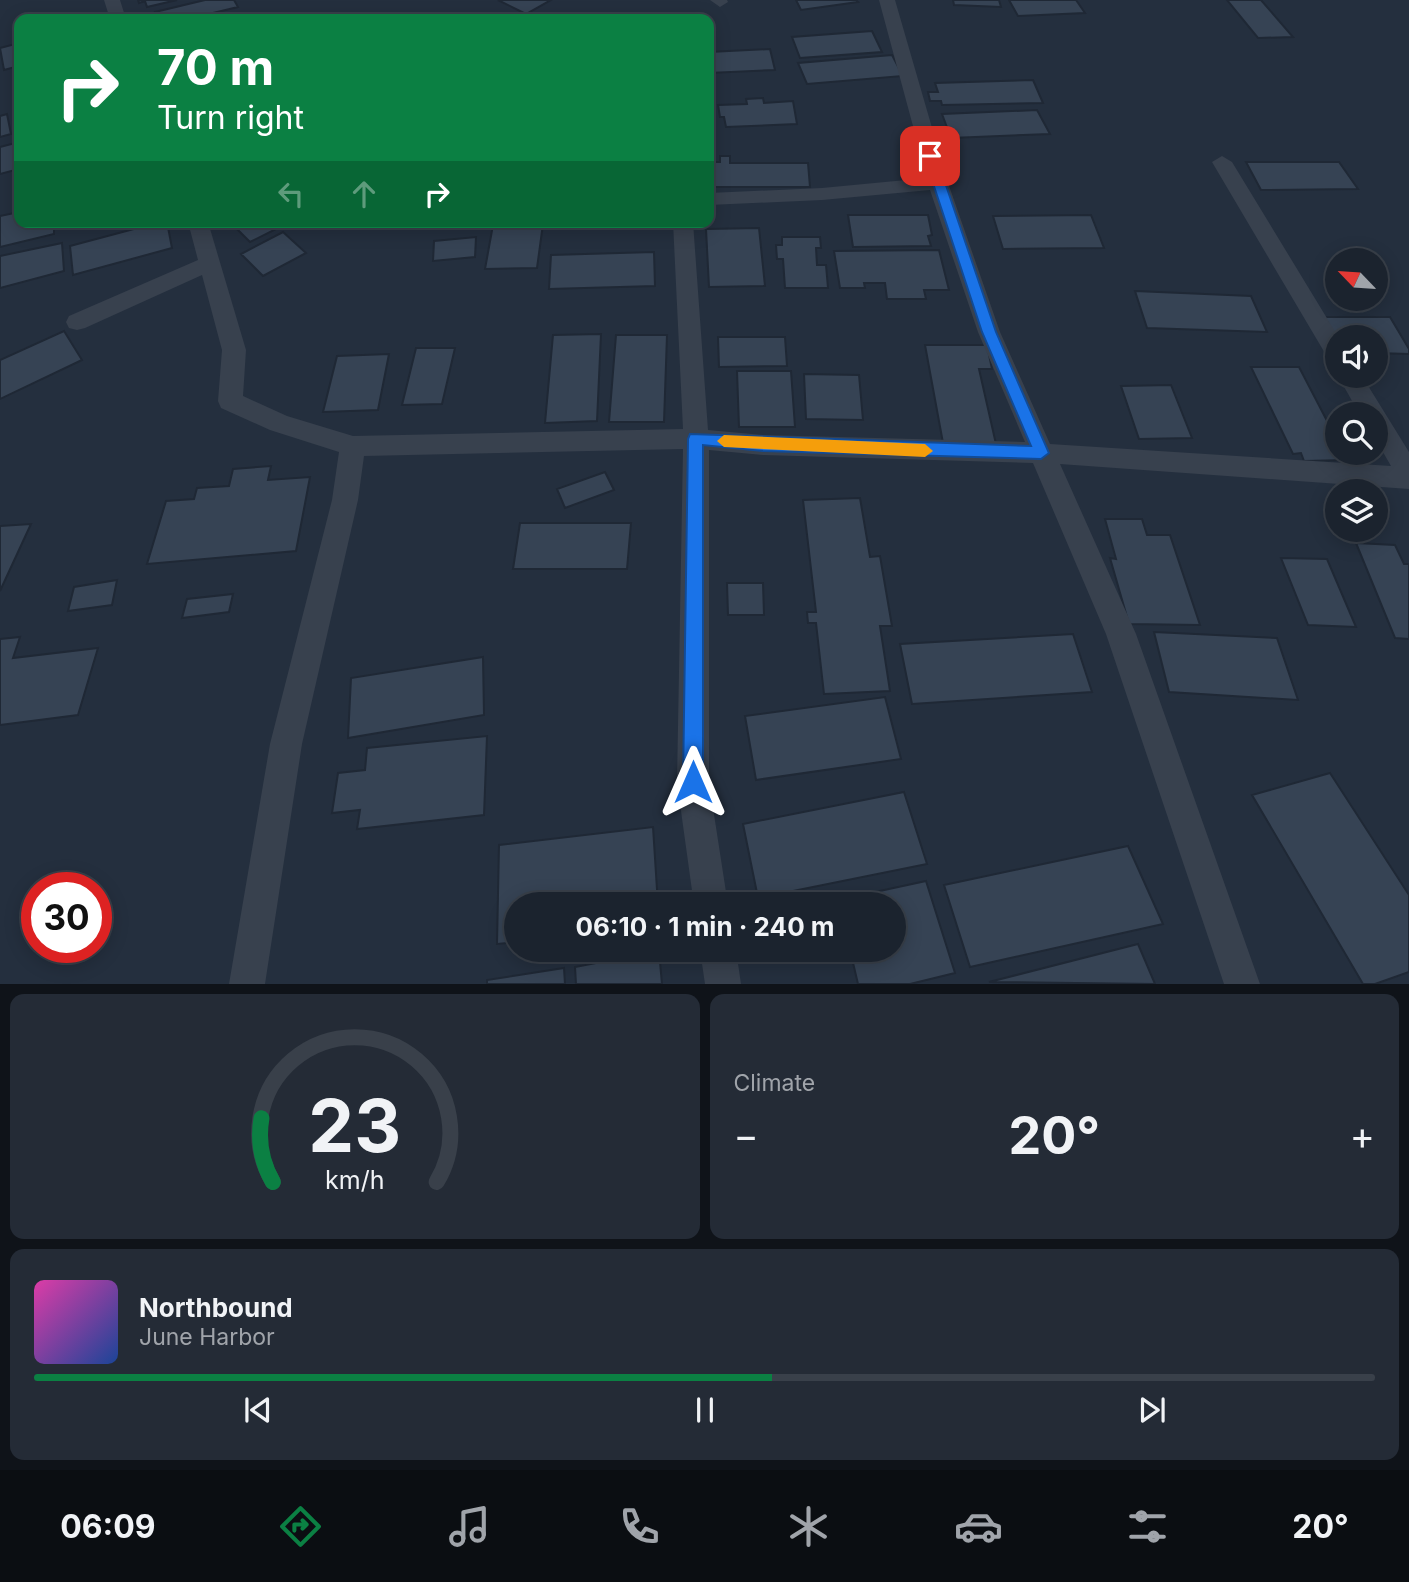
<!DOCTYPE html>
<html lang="en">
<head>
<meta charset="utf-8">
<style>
  body { margin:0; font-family:Inter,sans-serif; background:#242b36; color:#f1f3f6; height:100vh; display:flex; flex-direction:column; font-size:26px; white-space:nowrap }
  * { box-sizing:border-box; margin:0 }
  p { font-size:23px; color:#a0a4aa }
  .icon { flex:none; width:38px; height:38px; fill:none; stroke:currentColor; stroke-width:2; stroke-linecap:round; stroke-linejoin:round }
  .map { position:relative; height:984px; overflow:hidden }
  .panel { display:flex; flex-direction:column; gap:10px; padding:10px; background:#0f1319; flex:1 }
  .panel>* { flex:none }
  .hud { position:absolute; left:14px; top:14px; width:700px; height:214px; border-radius:14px; box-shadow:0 4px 18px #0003,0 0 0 2px #39404a; background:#0b8043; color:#fff; overflow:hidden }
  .needle { width:46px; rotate:295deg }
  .buttons { position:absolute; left:1325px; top:248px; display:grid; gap:14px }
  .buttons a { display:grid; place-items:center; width:63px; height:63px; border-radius:50%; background:#1b232e; box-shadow:0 4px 18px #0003,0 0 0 2px #39404a; font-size:35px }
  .speed { position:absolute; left:21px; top:872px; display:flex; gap:14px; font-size:35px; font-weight:700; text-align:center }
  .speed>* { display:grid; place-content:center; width:91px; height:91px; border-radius:50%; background:#1b232e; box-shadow:0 4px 18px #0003,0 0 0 2px #39404a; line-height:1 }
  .speed .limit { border:10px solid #d22; background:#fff; color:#111 }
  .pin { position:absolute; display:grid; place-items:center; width:60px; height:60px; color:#fff; margin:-30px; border-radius:14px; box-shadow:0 4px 10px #0006 }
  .me { position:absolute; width:77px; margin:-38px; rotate:0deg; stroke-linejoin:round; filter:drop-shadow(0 0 5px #0008) }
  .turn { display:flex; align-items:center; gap:24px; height:147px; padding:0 28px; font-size:32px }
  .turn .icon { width:91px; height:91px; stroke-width:2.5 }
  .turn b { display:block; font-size:49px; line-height:60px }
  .lanes { display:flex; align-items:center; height:66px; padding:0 28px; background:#0003; justify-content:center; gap:35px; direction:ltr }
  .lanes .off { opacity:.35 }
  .big { font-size:52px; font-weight:700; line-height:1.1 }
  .panel .tile { flex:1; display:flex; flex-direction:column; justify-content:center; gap:10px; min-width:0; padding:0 24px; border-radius:14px; background:#242b36 }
  .panel .dial { align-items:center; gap:0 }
  .dial svg { height:182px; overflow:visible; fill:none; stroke:#39404a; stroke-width:7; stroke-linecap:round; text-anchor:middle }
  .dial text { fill:#f1f3f6; stroke:none }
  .song { display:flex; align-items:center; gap:21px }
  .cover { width:84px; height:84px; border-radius:10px; background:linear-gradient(135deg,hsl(320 70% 55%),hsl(220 70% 35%)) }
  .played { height:7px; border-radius:4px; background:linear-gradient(90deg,#0b8043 55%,#39404a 55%) }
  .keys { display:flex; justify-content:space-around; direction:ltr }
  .heat { display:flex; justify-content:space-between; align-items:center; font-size:38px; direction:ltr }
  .panel .tiles { flex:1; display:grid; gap:10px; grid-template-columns:1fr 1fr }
  .tile:last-child { grid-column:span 2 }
  .trip { position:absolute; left:504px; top:892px; width:402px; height:70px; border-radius:35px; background:#1b232e; box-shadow:0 4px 18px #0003,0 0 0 2px #39404a; font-weight:700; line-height:70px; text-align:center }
  .dock { display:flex; height:112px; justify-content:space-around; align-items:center; background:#0b0e12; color:#a0a4aa }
  .dock .icon { width:49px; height:49px }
  .dock .active { color:#0b8043 }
  .dock b { font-size:32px; color:#f1f3f6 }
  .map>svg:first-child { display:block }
</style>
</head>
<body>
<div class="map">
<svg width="1409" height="984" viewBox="0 0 1409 984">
  <rect width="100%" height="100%" fill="#242f3e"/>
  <path fill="#364354" stroke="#1f2835" stroke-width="2" d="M138 0H177L147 7 145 1 139 3Z
    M205 0H234L238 7 188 19H158L155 12Z
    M498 0H551L526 14Z
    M796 0H856L858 2 801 10Z
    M953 0H999L1001 7 954 5Z
    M1009 0H1076L1085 13 1018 16Z
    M1227 0H1261L1293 37 1258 38Z
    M872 31 882 52 800 58 792 37Z
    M19 43V66L4 70 0 48Z
    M770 49 775 70 709 73V52Z
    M892 55 903 76 807 84 798 63Z
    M1033 80 1043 103 942 105 941 101H930L928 92H938L935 83Z
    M763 98 764 103 793 101 797 124 726 127 724 117H720L718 105 747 104 746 99Z
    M1037 110 1050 134 951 138 942 114Z
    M7 114 11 134 0 137V116Z
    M19 142V169L0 174V147Z
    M720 156H730V163H808L810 187H709V162H720Z
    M1246 162H1339L1358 189 1261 190Z
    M19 212V222H54V234L0 247V216Z
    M848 215H928L932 235 928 236 931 246 853 247Z
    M1091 215 1104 248 1003 249 993 216Z
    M160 222H167L172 248 73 275 70 246Z
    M230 222H290L250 242Z
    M543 224 537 268 485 269 493 225Z
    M759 228 765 286 709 287 706 229Z
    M283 232 306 253 263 276 241 254Z
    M476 237 475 257 433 261 434 241Z
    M782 237H820L821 248H816L817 265H826L828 288H785L783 259H777L776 245H782Z
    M62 243 64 271 0 288V256Z
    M939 250 949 290H924L926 299H887L885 283H864L865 288H840L834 251Z
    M654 252 655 286 549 289 551 255Z
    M1135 291 1251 296 1267 332 1147 328Z
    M1317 317H1390L1409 349V354L1376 353V338H1337Z
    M64 331 82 360 0 399V360Z
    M601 334 597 421 545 423 553 335Z
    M616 335H667L664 422H609Z
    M718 337H785L787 366 719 367Z
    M925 345H987L992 369H979L996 444 943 443Z
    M416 348H455L442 404 402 405Z
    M389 354 378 410 323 412 337 356Z
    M1251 367H1299L1337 440V453H1344L1347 460 1304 461 1301 453 1293 454Z
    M737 371H791L795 427H739Z
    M804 374 859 375 863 420 806 419Z
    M1171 385 1192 438 1139 439 1121 386Z
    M271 466 268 480 310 477 296 551 147 564 166 501 194 499 197 488 229 486 233 469Z
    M605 472 614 490 565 508 557 489Z
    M860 498 870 557 880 556 892 626H880L890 691 824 694 816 623H808L807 612H816L803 500Z
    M1105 519H1142L1147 535H1170L1200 625 1129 624 1110 558 1116 559Z
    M520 523H631L627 569H513Z
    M31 524 0 591V526Z
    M1356 543 1395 545 1404 564H1409V639L1395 638Z
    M1281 558 1327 559 1356 627 1308 625Z
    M117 580 112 605 68 611 74 587Z
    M727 583H763L764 615H728Z
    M233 594 229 612 182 618 187 599Z
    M1154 632 1277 638 1298 700 1169 692Z
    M1073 634 1092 692 912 704 900 644Z
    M20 637 13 658 98 648 78 715 0 725V639Z
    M483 657 484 715 348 738 351 678Z
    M885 697 901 759 756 780 745 716Z
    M487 736 484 815 357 829 360 810 332 813 338 773 365 770 367 748Z
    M1330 773 1409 895V972L1375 984H1363L1252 795Z
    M904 792 927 864 758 898 743 824Z
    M653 827 658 905H516V942L497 944 499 845Z
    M1128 846 1163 924 970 967 944 885Z
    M926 881 955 973 910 984H858L850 950H894V905H839L838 900Z
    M1138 944 1155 984 989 982Z
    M659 951 662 984H576L575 967Z
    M564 968 565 984H487V980Z"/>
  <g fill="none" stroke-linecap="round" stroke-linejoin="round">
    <path fill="#38414e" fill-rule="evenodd" d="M104 0H120L126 19H110Z
      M710 0H727L728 2 720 7Z
      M879 0H895L948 183 1000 332 1050 444 1391 466 1376 440V415H1360L1338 376H1362L1409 452V489L1060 464 1136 634 1260 984H1224L1106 634 1033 463 763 455 709 450V782L728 905H694L677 782 683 449 364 456 358 500 302 744 265 984H229L270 744 332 500 339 452 270 430 221 408 218 401 222 350 202 275 85 328 77 330 69 328 66 322 69 316 198 260 188 222H208L246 350 243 396 287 416 353 436 683 429 673 222H693L708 430 763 435 1025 442 978 332 930 190 822 200 709 205V193L822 188 927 178Z
      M1222 156 1232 162 1339 338 1337 363 1329 360 1212 162Z
      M700 950H736L741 984H705Z"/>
  </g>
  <path fill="#1a73e8" stroke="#114b97" stroke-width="2" d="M930 153 936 156 996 332 1049 453 1041 459 763 451 703 445V782L700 789 693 792 686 789 683 782 688 439 690 434 1031 446 982 332 924 156Z"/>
  <path fill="#f59e0b" d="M724 435 925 444 933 451 925 457 724 447 717 441Z"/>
</svg>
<div class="buttons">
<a><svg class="needle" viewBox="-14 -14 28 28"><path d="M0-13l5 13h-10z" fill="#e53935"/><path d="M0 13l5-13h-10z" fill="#a0a4aa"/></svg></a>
<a><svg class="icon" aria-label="sound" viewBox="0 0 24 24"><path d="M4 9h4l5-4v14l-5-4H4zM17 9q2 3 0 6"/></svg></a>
<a><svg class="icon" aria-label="search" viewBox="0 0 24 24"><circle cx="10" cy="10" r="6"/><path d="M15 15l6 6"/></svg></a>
<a><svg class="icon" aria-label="layers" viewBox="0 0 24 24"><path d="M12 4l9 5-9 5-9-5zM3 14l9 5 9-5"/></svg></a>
</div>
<div class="speed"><div class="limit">30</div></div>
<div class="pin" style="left:930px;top:156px;background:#d93025"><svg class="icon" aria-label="arrive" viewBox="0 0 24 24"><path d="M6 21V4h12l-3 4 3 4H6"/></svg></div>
<svg class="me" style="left:693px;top:782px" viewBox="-20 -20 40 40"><path d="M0-17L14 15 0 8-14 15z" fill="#1a73e8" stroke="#fff" stroke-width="4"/></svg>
<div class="trip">06:10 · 1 min · 240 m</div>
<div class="hud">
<div class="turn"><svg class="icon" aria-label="right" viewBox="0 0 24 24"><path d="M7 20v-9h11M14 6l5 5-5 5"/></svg><div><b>70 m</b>Turn right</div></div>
<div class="lanes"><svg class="icon off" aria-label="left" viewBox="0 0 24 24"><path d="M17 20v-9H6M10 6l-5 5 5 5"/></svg><svg class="icon off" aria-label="ahead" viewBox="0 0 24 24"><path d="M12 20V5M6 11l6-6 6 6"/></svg><svg class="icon" aria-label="right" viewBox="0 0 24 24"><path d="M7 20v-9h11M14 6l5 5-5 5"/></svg></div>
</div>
</div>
<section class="panel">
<div class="tiles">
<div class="tile dial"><svg viewBox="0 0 100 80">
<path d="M14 69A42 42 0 1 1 86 69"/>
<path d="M14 69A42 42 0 0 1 9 41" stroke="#0b8043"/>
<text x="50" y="56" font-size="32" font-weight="700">23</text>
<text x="50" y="72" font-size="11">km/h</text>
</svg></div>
<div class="tile"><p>Climate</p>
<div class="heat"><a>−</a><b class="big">20°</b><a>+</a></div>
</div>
<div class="tile">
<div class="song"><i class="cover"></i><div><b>Northbound</b><p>June Harbor</p></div></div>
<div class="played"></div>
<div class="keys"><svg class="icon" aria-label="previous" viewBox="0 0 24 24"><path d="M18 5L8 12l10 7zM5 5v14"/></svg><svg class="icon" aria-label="pause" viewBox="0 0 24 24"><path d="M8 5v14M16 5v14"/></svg><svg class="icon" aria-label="next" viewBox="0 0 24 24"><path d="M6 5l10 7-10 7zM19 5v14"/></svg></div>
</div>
</div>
</section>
<nav class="dock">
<b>06:09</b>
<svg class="icon active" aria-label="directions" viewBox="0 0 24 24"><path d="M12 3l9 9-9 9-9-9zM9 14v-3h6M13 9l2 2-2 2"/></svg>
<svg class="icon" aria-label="music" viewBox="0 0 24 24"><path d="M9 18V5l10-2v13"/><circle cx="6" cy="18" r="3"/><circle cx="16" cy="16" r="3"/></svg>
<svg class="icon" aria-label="phone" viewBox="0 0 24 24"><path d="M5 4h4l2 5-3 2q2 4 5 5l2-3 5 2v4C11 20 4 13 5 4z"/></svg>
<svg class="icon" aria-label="climate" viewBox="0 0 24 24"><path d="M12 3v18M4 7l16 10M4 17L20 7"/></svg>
<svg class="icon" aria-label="car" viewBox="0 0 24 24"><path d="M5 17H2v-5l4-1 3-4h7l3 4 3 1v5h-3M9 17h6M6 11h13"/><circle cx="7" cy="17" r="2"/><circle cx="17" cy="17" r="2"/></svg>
<svg class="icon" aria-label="filters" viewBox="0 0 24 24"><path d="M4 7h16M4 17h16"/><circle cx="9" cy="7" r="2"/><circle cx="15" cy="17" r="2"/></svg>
<b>20°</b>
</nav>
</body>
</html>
